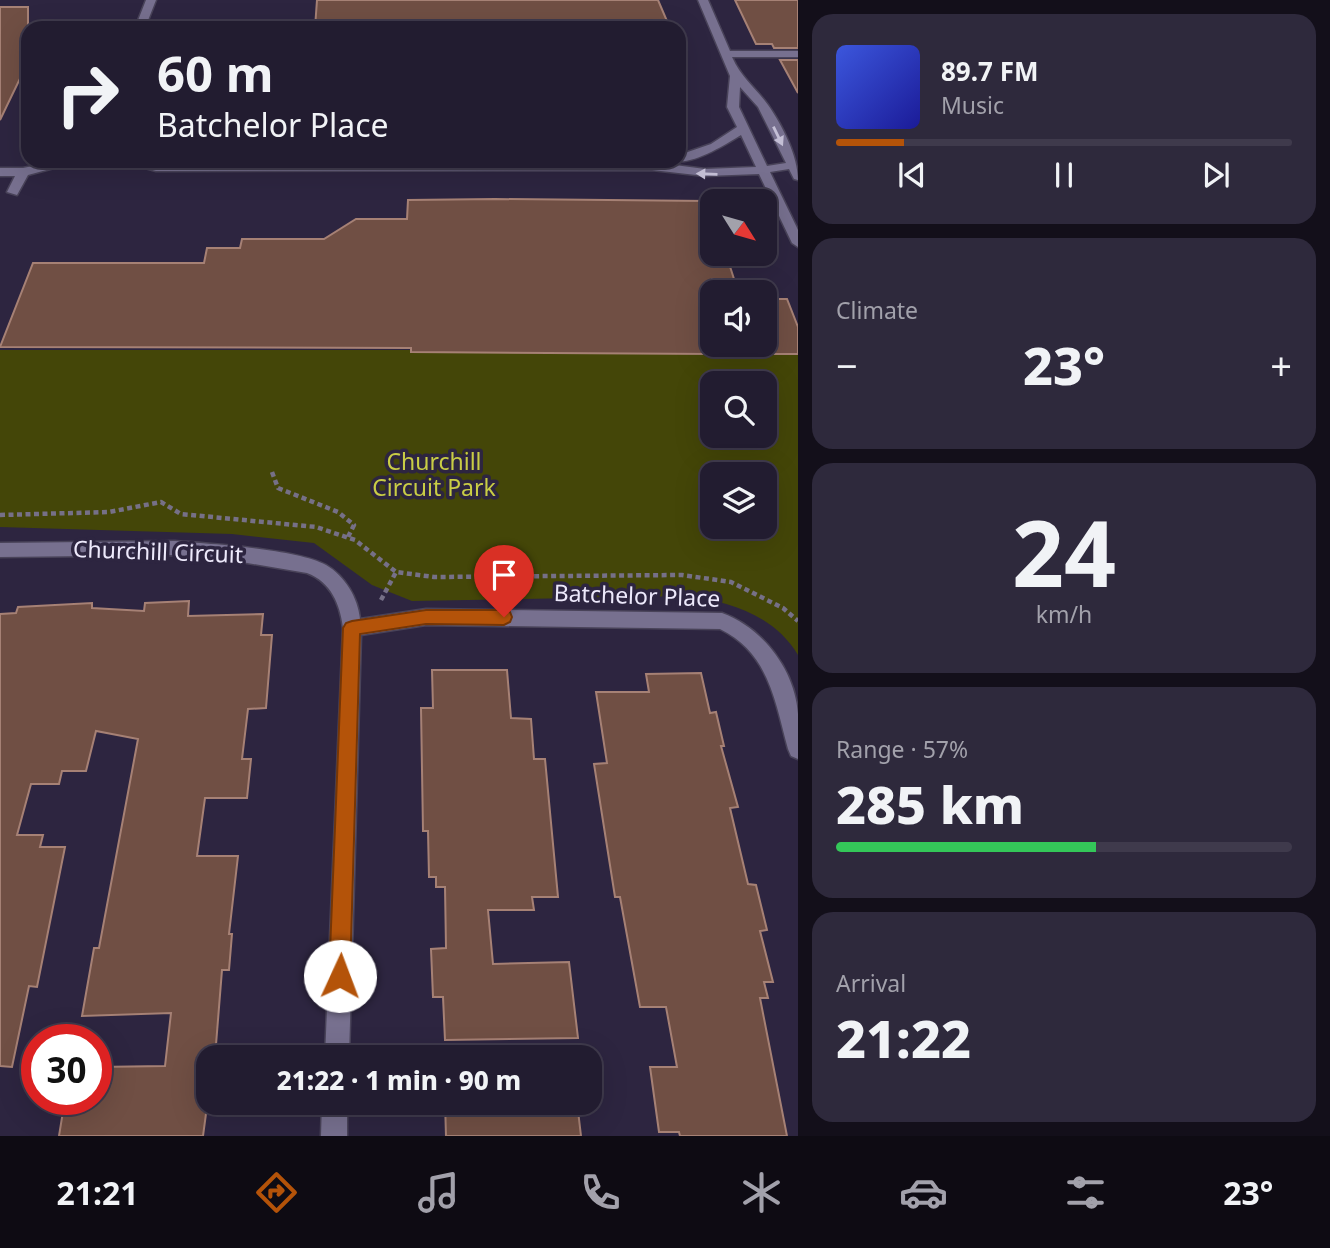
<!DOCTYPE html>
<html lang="en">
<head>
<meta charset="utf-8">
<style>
  body { margin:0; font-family:"Noto Sans",sans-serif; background:#2e293c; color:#f1f3f6; height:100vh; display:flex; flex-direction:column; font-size:26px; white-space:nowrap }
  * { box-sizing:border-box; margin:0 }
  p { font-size:23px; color:#a2a1ab }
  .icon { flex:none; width:38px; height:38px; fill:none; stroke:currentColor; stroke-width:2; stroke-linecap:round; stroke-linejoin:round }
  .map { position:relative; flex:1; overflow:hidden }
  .panel { display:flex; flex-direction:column; gap:14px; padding:14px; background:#130f1a; width:532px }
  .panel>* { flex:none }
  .banner { position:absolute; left:21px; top:21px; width:665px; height:147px; border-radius:21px; box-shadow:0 7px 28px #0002,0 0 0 2px #3f3a4c; background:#221c30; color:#f1f3f6; overflow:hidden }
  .needle { width:46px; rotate:127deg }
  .buttons { position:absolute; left:700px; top:189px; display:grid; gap:14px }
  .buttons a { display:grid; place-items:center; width:77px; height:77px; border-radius:14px; background:#221c30; box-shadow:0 7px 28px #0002,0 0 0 2px #3f3a4c; font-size:35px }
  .speed { position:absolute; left:21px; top:1024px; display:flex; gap:14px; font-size:35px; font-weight:700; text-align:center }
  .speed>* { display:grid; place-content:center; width:91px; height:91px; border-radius:50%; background:#221c30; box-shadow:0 7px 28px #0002,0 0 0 2px #3f3a4c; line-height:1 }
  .speed .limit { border:10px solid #d22; background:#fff; color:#111 }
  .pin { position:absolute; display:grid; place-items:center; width:60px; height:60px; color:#fff; margin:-72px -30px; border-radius:50% 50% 50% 0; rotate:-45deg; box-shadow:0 0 7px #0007 }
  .pin .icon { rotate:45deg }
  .me { position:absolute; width:77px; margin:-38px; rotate:2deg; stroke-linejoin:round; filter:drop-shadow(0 0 5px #0008) }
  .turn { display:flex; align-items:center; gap:24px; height:147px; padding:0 21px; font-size:32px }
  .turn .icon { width:91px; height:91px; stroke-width:2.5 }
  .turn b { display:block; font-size:49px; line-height:60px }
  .big { font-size:52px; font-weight:800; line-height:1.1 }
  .panel .tile { flex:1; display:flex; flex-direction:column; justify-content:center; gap:10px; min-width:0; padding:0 24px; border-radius:21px; background:#2e293c }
  .panel .dial { align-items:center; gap:0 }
  .dial b { font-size:91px; line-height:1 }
  .song { display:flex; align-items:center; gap:21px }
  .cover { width:84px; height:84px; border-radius:10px; background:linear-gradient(135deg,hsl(230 70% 55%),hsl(240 70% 35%)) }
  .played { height:7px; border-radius:4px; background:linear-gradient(90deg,#b45309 15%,#3f3a4c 15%) }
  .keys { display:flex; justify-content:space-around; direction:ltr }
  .heat { display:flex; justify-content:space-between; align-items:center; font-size:38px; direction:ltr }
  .charge { height:10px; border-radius:5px; background:linear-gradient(90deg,#34c759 57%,#3f3a4c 0) }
  .trip { position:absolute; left:196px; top:1045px; width:406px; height:70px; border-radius:21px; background:#221c30; box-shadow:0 7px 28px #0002,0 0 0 2px #3f3a4c; font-weight:800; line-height:70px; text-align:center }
  .dock { display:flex; height:112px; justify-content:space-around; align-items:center; background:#0e0b13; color:#a2a1ab }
  .dock .icon { width:49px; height:49px }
  .dock .on { color:#b45309 }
  .dock b { font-size:32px; color:#f1f3f6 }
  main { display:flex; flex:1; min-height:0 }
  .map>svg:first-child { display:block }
</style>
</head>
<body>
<main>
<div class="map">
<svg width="798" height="1136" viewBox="0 0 798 1136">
  <rect width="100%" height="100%" fill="#2d2540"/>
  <path fill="#444608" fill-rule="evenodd" d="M0 350H798V655C774 615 729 601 685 596L412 601 372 585 314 543 232 534 0 527ZM712 383H765V436H712ZM712 474H765V527H712Z"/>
  <path fill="#704f44" stroke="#a68175" stroke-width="2" d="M317 0H658L670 28H315Z
    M735 0H798V48H774L772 44H756Z
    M0 7H28V62L0 120Z
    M780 60H798V93Z
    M495 199 708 201 712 215V254H726L734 279H712V354L411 352V348L0 347 33 263H204L207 248H240L242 239H324L356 219H407L408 200Z
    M765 299H787L798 327V354H765Z
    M189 601 188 616 263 614 261 635H272L266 708 248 709 242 759H251L247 798H205L197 856H238L229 934H232L229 970H222L215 1057H208V1099L203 1136H59L65 1099H96V1067L165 1066 171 1013 82 1016 94 948H99L138 739 96 731 86 771H62L59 784H31L17 835H43L40 847H65L37 987 29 986 12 1067 0 1066V614L16 613 18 607 92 603V608L144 611 145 603Z
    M432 670H507L511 718 531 719 534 759H545L558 897H532L534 910H488L493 964 569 962 578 1038 445 1040 443 997H433L431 949 446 948 445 887H436V877H429L428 831H423L421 708H433Z
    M701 673 710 713 716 712 724 746H721L738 807 730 808 748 884 756 885 767 930 760 931 773 982H764L768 998H760L787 1136H680L679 1132H659L650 1067H677L666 1007H640L620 897H615L594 764 607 763 596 692H649L646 674Z
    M445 1102H577L581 1136H446Z"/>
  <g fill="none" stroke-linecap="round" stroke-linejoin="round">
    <g stroke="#494359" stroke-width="3">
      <path id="minor" d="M146 0H156L145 28H135Z
        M698 0H708L730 51H798V57H732C742 79 755 87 768 105 782 125 798 156 798 180L794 179 789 169 770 172 798 230V247L792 243 759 174 705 176 652 170 156 171 120 161 156 163 652 162 705 169 756 167 741 135C725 145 692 165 675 161H679V155L711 144 737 127 727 107 730 76ZM740 87 758 107 786 163 767 166 739 107Z
        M58 161H80L28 175 17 195 7 192 15 176H0V168H23Z
        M175 541C211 544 297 549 326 565 345 576 358 598 360 619L426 609 722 613C763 628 795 670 798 714 798 729 798 744 798 759L791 756 788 749C775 701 769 653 720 629L426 625 361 635 349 1057H325L343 628C340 604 331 582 307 573L230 560 175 555 0 557V543Z
        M322 1102H347V1136H321Z"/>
    </g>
    <path stroke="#767087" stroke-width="4.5" stroke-dasharray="5 3.5" stroke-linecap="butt" d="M272 472 278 488 338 512 354 525 348 537
      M0 515 109 512 161 502 181 514 316 527 355 540 396 572 434 577 682 575 731 582 783 608 798 621
      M381 600 396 572"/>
    <use href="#minor" fill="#77708f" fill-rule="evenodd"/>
  </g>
  <defs><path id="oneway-solid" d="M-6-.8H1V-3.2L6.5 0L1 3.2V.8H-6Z" transform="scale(1.75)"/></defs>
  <g fill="#c4bfd5">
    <use href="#oneway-solid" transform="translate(778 136) rotate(64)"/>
    <use href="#oneway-solid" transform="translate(707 174) rotate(-178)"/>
  </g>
  <path fill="#b45309" stroke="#753606" stroke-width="2" d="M426 610H504L510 612 512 617 510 622 504 625 426 624 360 634 350 976 347 984 340 987 332 984 329 976 343 628 346 623 352 621Z"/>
  <g text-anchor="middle" stroke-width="7" stroke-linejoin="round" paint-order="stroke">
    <g font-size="23" fill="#c9cd45" stroke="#2d2540">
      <text x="434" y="470">Churchill<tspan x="434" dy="26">Circuit Park</tspan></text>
    </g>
    <g font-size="23" fill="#ede9fb" stroke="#2d2540">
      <text transform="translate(158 552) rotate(2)" y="8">Churchill Circuit</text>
      <text transform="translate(637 596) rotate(2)" y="8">Batchelor Place</text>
    </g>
  </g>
</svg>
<div class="buttons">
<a><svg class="needle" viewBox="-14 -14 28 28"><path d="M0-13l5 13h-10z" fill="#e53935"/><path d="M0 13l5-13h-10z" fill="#a2a1ab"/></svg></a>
<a><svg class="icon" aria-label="sound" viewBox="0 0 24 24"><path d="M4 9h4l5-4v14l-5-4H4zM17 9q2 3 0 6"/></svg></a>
<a><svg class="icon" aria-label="search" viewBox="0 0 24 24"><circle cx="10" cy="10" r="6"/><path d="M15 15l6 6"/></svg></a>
<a><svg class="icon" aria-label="layers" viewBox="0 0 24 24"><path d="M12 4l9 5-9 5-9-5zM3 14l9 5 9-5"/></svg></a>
</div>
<div class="speed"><div class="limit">30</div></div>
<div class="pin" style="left:504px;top:617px;background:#d93025"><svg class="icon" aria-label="arrive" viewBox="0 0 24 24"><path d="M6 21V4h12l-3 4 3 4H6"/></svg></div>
<svg class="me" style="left:340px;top:976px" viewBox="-20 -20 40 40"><circle r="19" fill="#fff"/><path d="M0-13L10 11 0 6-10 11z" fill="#b45309"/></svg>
<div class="trip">21:22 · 1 min · 90 m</div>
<div class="banner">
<div class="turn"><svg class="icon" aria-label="right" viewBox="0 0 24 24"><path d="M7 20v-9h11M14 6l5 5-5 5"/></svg><div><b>60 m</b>Batchelor Place</div></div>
</div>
</div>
<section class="panel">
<div class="tile">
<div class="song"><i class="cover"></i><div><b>89.7 FM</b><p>Music</p></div></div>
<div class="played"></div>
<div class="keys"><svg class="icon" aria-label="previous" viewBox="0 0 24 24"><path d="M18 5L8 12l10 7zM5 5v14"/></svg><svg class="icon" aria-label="pause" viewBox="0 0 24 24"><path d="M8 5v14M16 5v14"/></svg><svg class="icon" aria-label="next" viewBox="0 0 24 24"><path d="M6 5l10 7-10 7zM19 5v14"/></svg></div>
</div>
<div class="tile"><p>Climate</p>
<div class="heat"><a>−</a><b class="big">23°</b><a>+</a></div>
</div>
<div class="tile dial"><b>24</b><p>km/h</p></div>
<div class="tile"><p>Range · 57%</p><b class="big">285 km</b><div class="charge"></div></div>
<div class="tile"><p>Arrival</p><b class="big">21:22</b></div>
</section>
</main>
<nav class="dock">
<b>21:21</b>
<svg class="icon on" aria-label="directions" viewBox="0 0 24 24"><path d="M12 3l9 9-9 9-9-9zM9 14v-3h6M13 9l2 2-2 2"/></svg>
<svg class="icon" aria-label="music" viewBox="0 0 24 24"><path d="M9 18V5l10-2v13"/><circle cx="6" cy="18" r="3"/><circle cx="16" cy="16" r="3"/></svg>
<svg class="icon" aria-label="phone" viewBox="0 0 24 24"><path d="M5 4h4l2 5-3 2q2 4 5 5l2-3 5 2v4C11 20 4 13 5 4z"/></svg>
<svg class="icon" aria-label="climate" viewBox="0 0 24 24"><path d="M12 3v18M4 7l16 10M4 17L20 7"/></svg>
<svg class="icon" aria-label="car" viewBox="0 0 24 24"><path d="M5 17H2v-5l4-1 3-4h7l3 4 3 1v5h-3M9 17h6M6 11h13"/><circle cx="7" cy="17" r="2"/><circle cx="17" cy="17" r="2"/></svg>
<svg class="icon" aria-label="filters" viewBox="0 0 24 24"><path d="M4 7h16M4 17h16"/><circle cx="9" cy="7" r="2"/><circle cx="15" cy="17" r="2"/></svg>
<b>23°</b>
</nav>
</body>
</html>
